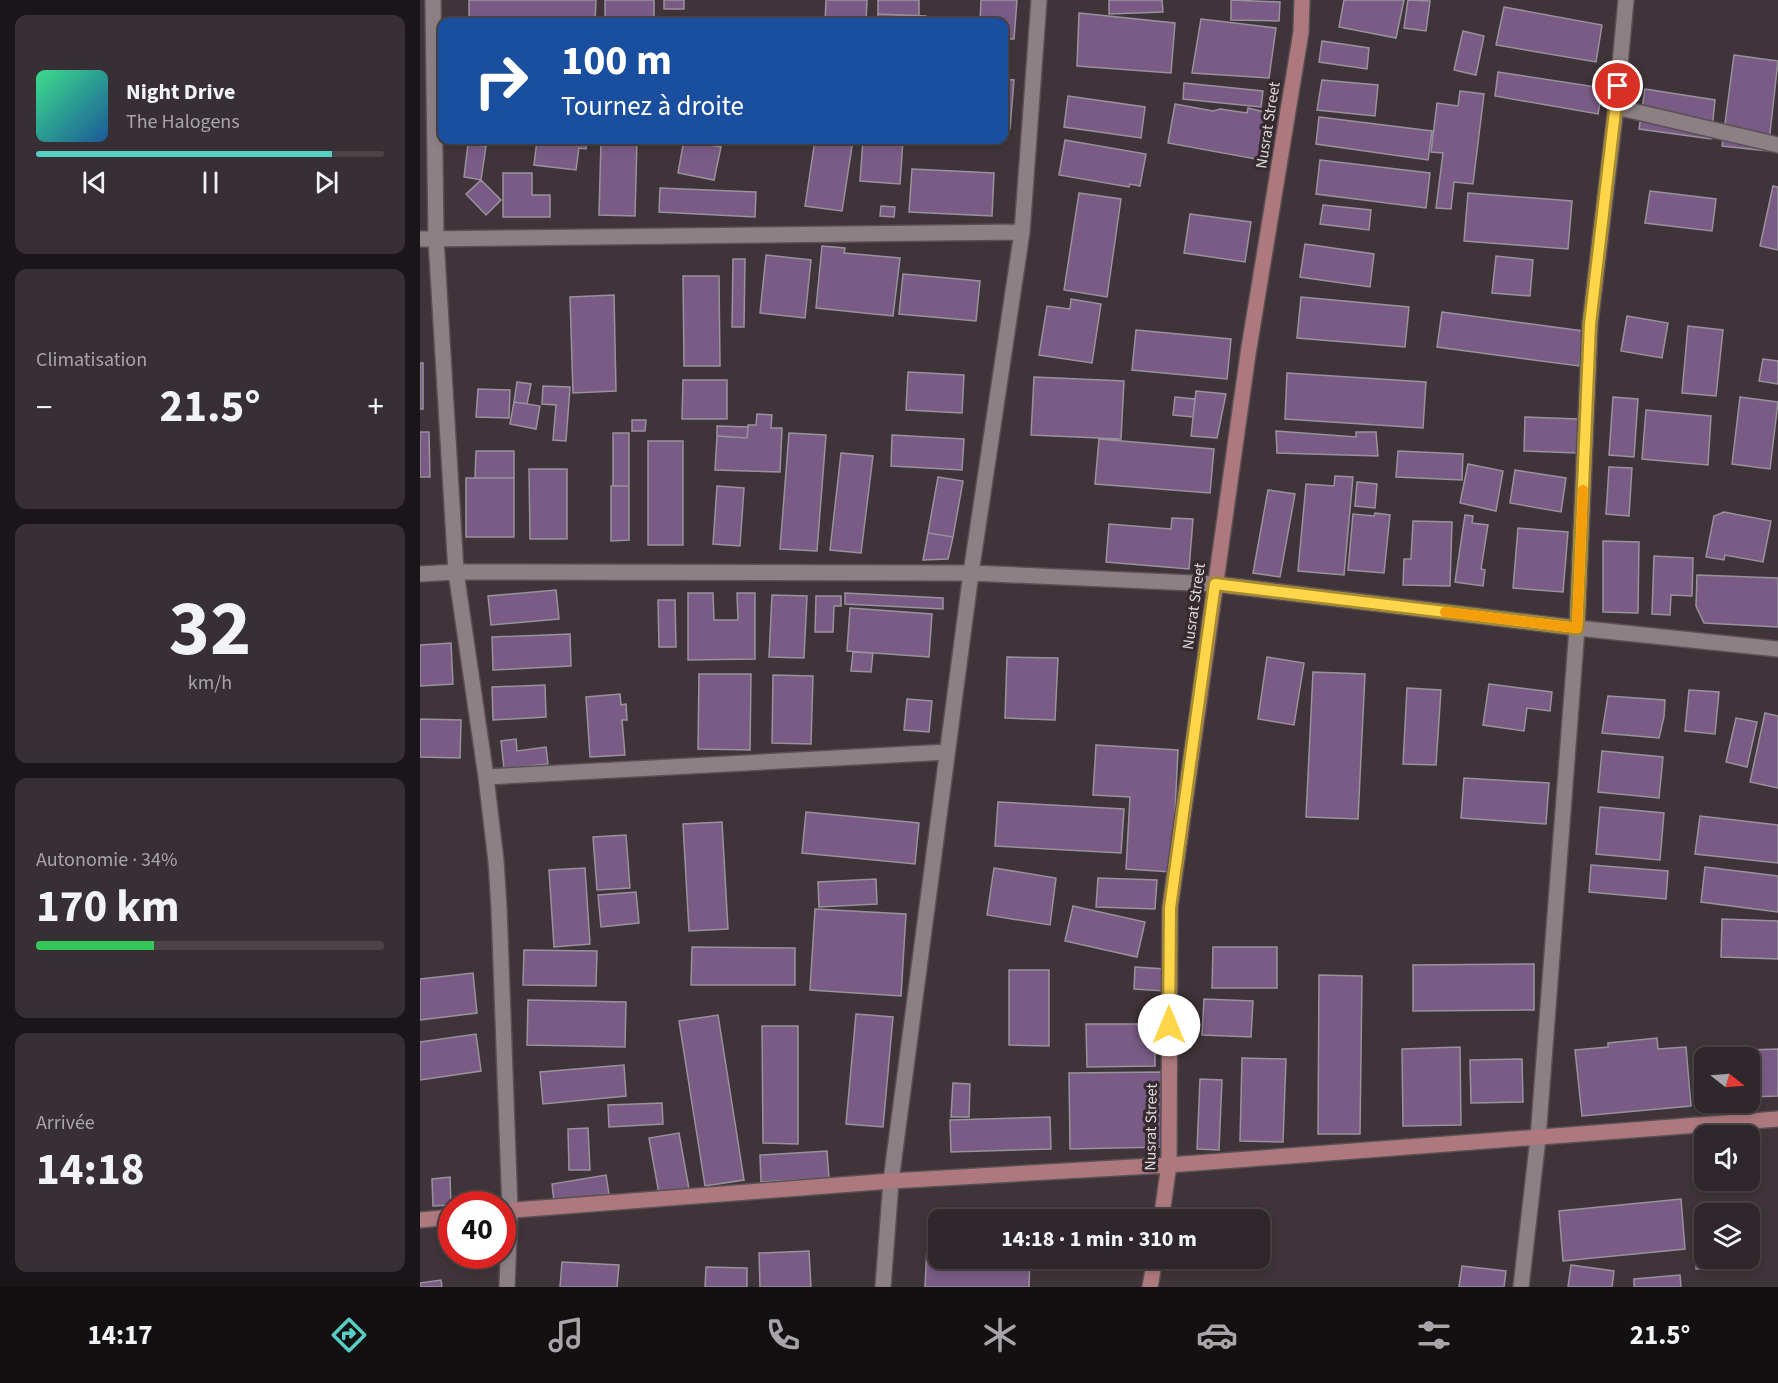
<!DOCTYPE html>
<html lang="fr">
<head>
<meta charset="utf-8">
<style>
  body { margin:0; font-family:"Source Sans 3",sans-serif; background:#372f33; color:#f1f3f6; height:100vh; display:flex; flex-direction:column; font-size:22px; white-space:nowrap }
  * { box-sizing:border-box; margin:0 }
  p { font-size:20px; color:#a7a5a9 }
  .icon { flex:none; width:33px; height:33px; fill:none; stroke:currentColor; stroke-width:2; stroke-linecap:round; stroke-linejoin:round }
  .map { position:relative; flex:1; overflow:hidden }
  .panel { display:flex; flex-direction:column; gap:15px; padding:15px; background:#1a1518; width:420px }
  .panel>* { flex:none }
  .top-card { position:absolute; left:18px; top:18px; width:570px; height:126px; border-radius:12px; box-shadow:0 3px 9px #0003,0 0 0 2px #4a4447; background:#1a4fa0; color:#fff; overflow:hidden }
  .needle { width:39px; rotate:107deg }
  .controls { position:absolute; left:1274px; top:1047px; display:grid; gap:12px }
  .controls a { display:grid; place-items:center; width:66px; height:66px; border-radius:12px; background:#2f272b; box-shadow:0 3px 9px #0003,0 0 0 2px #4a4447; font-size:30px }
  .speed { position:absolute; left:18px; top:1191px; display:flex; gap:12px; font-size:30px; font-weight:700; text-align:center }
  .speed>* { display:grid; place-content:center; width:78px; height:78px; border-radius:50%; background:#2f272b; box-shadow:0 3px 9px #0003,0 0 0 2px #4a4447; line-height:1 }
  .speed .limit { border:9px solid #d22; background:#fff; color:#111 }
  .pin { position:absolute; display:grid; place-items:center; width:51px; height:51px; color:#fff; margin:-26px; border:3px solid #fff; border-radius:50%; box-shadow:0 2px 6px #0007 }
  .me { position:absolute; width:66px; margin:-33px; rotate:0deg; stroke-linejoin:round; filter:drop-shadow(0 0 4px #0008) }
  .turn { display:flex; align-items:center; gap:21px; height:126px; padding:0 24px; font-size:27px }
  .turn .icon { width:78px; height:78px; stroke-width:2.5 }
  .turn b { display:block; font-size:42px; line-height:51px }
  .big { font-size:45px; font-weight:700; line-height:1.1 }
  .panel .widget { flex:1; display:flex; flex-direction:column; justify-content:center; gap:9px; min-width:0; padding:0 21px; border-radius:12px; background:#372f33 }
  .panel .dial { align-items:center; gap:0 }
  .dial b { font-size:78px; line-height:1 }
  .song { display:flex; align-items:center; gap:18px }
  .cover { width:72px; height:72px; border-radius:9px; background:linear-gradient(135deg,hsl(150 70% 55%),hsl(210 70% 35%)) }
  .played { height:6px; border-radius:3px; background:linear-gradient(90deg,#56cec3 85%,#4a4447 85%) }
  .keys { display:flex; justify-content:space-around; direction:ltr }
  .heat { display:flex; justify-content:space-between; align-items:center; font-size:33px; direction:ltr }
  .charge { height:9px; border-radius:4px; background:linear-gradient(90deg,#34c759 34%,#4a4447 0) }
  .trip { position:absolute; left:508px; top:1209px; width:342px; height:60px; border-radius:12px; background:#2f272b; box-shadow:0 3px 9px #0003,0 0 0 2px #4a4447; font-weight:700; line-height:60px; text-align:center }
  .dock { display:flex; height:96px; justify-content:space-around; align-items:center; background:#131011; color:#a7a5a9 }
  .dock .icon { width:42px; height:42px }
  .dock .active { color:#56cec3 }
  .dock b { font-size:27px; color:#f1f3f6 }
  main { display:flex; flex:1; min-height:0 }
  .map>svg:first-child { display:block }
</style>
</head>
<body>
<main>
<section class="panel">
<div class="widget">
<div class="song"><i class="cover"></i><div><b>Night Drive</b><p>The Halogens</p></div></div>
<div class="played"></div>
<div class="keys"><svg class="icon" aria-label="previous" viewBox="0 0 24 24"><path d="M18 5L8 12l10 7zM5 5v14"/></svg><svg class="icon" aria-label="pause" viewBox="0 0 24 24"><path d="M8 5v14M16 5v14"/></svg><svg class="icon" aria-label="next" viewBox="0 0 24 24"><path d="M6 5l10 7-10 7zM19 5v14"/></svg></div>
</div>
<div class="widget"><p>Climatisation</p>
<div class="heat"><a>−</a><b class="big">21.5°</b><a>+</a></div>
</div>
<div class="widget dial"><b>32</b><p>km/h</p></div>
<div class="widget"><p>Autonomie · 34%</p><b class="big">170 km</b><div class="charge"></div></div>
<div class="widget"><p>Arrivée</p><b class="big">14:18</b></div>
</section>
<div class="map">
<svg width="1358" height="1287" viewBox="0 0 1358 1287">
  <rect width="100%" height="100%" fill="#3f3439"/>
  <path fill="#795b85" stroke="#99929c" stroke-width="1.5" d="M49 0H176L175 22H49Z
    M185 0H234V21H185Z
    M244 0H264V9H244Z
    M406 0H447L446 22H405Z
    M458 0H499V16L458 14Z
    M561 0H597L594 39H584V22H560Z
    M689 0H742L743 12 689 14Z
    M811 0 860 2 859 21 811 20Z
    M924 0H984L976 38 919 27Z
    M988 0 1010 1 1006 31 984 28Z
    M1084 7 1182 25 1176 62 1076 45Z
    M659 13 755 23 751 73 657 66Z
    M458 14 506 16 505 22H457Z
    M781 19 856 28 849 78 772 73Z
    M1043 31 1064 36 1056 75 1034 70Z
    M902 41 949 48 947 69 899 62Z
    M1314 55 1358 61 1348 151 1302 146Z
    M1078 72 1183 88 1178 114 1075 96Z
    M584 79 594 80 590 129 584 128Z
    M902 80 958 85 955 116 897 110Z
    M764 83 843 91 841 107 763 99Z
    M1225 89 1295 100 1291 139 1219 129Z
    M1040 91 1064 94 1053 184 1034 182 1031 209 1016 208 1023 153 1011 152 1017 103 1038 106Z
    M648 96 725 107 721 138 644 127Z
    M755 104 793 111 800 109 827 113 828 108 849 113 841 160 748 143Z
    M899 117 1012 131 1008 160 896 144Z
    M117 140H167L166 149 159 148 156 170 114 165Z
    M181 140H217L215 216 179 215Z
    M264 140H302L301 147Z
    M264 140 301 147 294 180 258 173Z
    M395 140H433L422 211 385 206Z
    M443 140H483L480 184 440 181Z
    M645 140 726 154 720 186 710 184 709 187 639 175Z
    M48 144 66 146 61 180 44 177Z
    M900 160 1010 173 1006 208 896 194Z
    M492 169 574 173 572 216 489 212Z
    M83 173H112V195H130V217H83Z
    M61 180 81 200 66 215 46 194Z
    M1353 186 1358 187V250L1340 246Z
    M240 188 336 192 335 217 239 212Z
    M1230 191 1296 199 1292 231 1225 223Z
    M659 193 701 199 687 297 644 290Z
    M1048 193 1152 201 1148 249 1044 241Z
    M903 205 951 210 949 230 900 224Z
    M461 206 475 207 474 217 460 216Z
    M770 214 831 222 825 262 764 253Z
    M885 244 954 254 950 287 880 277Z
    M402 246 425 248 424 253 480 258 473 316 396 308Z
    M346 255 391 260 385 318 340 313Z
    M1076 256 1113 260 1110 296 1072 293Z
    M313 259H325L324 327H312Z
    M483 274 560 281 556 321 479 314Z
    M263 276H299L300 366H264Z
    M194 295 196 391 153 393 150 297Z
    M881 297 989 307 985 347 877 338Z
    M651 299 681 304 672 363 619 355 627 306 650 309Z
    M1022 312 1163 331 1159 366 1017 347Z
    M1207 316 1248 323 1242 358 1201 351Z
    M1268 326 1303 330 1296 396 1262 393Z
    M716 330 811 339 807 379 712 370Z
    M1343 359 1358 361V384L1339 381Z
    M0 363H3V409H0Z
    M488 372 544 375 542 413 486 410Z
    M867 373 1006 382 1003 428 865 419Z
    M614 377 704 381 701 439 611 435Z
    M263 380H307V419H262Z
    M97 382 111 384 107 404 94 402Z
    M123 386 150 387 146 441 133 440 136 405 122 404Z
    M58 389 90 390 89 418 56 417Z
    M776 391 806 394 797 438 771 436Z
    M755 397 775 399 773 417 753 415Z
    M1193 397 1218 399 1214 457 1189 455Z
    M1320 397 1358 402 1350 469 1312 464Z
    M94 402 120 406 116 429 90 424Z
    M1226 410 1291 416 1288 465 1222 459Z
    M337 414 352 415 351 428H362L360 472 295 470 297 436 327 438 328 425H336Z
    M1105 417 1158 419 1157 453 1104 451Z
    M212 420H226L225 431H212Z
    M297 426 328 427 327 438 297 436Z
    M856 431 936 437V432H956L958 456 857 453Z
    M0 432H9L10 477H0Z
    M193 433H209V486H193Z
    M369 433 406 435 397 551 360 549Z
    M472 435 544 439 542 470 471 466Z
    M679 439 794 449 790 493 675 484Z
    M228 441H263V545H228Z
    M56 451H94V478H55Z
    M978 451 1043 454 1042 480 976 477Z
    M421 453 453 456 441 553 410 550Z
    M1048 464 1083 471 1076 511 1040 503Z
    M1189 467 1212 468 1209 516 1186 514Z
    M109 469H147V539H110Z
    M1095 470 1146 478 1141 512 1090 503Z
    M915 476 933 477 924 575 878 571 886 484 914 486Z
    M518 477 543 481 533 537 508 533Z
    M46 478H94V537H46Z
    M937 482 957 484 955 508 935 506Z
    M191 486H209V540L191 541Z
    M297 486 324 488 320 546 293 544Z
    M848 490 875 494 860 577 833 573Z
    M1304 512 1351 521 1343 562 1305 555 1304 560 1286 557 1294 516Z
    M955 513 970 515 964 573 928 570 933 514 954 516Z
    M1045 515 1053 516 1052 523 1068 525 1061 569 1065 570 1063 586 1035 582Z
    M752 518 773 519 769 569 686 562 689 524 751 529Z
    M993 521 1032 522 1030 586 983 585 984 559H991Z
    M1098 528 1148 532 1143 592 1093 588Z
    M508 533 533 537 528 559 503 560Z
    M1183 541 1219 542 1218 613 1183 612Z
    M1234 556 1273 558 1272 596 1251 595 1250 615 1232 614Z
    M1277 575 1358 578V627L1284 623 1276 606Z
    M136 590 139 619 71 625 68 596Z
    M268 593H293L294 620H318L317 593H335V659L268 660Z
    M425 593 523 598V609L425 604Z
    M352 595 387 596 384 658 349 657Z
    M396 596H421V606H414L413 632H395Z
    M238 600H255L256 647H239Z
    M430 608 512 614 509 657 427 651Z
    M150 634 151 666 73 670 72 637Z
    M31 643 33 684 0 686V645Z
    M433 652 453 653 451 672 431 671Z
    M587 657 638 658 635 720 585 718Z
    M847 657 884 663 874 725 838 719Z
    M893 672 945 674 938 819 886 817Z
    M279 674H331L330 750 278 749Z
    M353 675 393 676 391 744 352 743Z
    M1069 684 1132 692 1130 711 1107 708 1104 731 1063 725Z
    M125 685 126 717 73 720 72 687Z
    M987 688 1021 690 1016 765 983 764Z
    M1269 690 1299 692 1295 734 1265 731Z
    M200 694 201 705 206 704 207 720H202L205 755 170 757 166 697Z
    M1188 696 1245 700 1244 717 1239 738 1182 733Z
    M487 699 512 701 509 732 484 730Z
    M1345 713 1358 716V788L1330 782Z
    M1316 718 1337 722 1327 767 1306 762Z
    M0 719 41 720 40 758 0 757Z
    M96 739 97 751 126 747 128 764 84 769 81 741Z
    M676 745 758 750 752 872 706 869 710 797 673 795Z
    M1182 751 1243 757 1239 798 1178 792Z
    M1044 778 1129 783 1126 824 1041 818Z
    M578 802 704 809 701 853 575 846Z
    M1180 807 1244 813 1240 860 1176 854Z
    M386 812 499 823 495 864 382 853Z
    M1280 816 1358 825V863L1275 854Z
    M302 822 308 929 269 931 263 824Z
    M206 835 210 888 177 890 173 837Z
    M1171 865 1248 871 1246 899 1169 892Z
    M1285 867 1358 876V912L1281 902Z
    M165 868 170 944 134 947 129 870Z
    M574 868 636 878 630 925 567 915Z
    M678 878 737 880 735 909 676 907Z
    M456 879 457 904 399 907 398 882Z
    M216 892 219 923 181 927 178 895Z
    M653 906 725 922 717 957 645 941Z
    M395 909 486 914 481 996 390 990Z
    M1302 919 1358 921V959L1301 957Z
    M272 947 375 948V985H271Z
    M793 947H857V988H792Z
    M104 950 177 951 176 986 103 985Z
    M1114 964V1010L993 1011V965Z
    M715 967 746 969 745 991 714 989Z
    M589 970H629V1046L589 1045Z
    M53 973 57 1013 0 1020V979Z
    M899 975 942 976 940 1134H898Z
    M784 999 833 1001 831 1037 782 1035Z
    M108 1000 206 1002 205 1047 107 1045Z
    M436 1014 473 1017 463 1127 426 1124Z
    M298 1015 324 1180 285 1186 259 1021Z
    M666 1024H735V1066L667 1067Z
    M342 1026H378V1144L343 1143Z
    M56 1034 61 1071 0 1080V1042Z
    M1237 1038 1238 1049 1266 1047 1271 1106 1162 1116 1155 1050 1188 1047V1043Z
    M1040 1047 1041 1125 983 1126 982 1049Z
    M1358 1049V1096L1329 1097V1058H1328L1327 1050Z
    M822 1058 866 1059 863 1142 820 1141Z
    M1102 1059 1103 1102 1051 1103 1050 1060Z
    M204 1065 206 1096 123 1104 120 1072Z
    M742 1072 743 1147 650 1149 649 1073Z
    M780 1079 802 1080 799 1150 777 1149Z
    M533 1083 550 1084 549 1117H531Z
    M242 1103 243 1124 189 1127 188 1105Z
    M630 1117 631 1149 531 1152 530 1120Z
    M168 1128 170 1170H149L148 1129Z
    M259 1133 269 1189 239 1194 229 1138Z
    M407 1151 409 1178 341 1182 340 1155Z
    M186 1175 189 1194 134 1202 132 1184Z
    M30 1177 31 1205 13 1206 12 1179Z
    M1261 1199 1265 1249 1143 1261 1139 1211Z
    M1275 1211H1325V1214H1284V1258H1326V1268L1276 1269Z
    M507 1246H519V1258H610L609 1287H505Z
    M389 1251 391 1287H340L339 1253Z
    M142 1262 199 1265 197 1287H140Z
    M1151 1265 1194 1271 1192 1287H1148Z
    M1042 1266 1086 1271 1084 1287H1039Z
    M286 1267 327 1268V1287H285Z
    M1260 1275 1261 1287H1214V1279Z
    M21 1280 22 1287H0V1283Z"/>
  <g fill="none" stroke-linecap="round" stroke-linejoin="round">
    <g stroke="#595054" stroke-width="18">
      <path id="street" d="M13 0 16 239 36 572 66 777 76 861 79 908 90 1210 87 1287
        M1196 107 1358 145
        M0 239 602 232
        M0 574 36 572 551 573 795 584 1157 628 1358 649
        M66 777 527 752
        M463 1287 471 1181 551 573 602 232 619 0
        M1101 1287 1118 1138 1157 628 1170 324 1196 107 1206 0"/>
    </g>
    <g stroke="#595054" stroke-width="18">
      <path id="secondary" d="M82 1211 471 1181 749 1165 1358 1119
        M0 1220 32 1217
        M741 1220 749 1165 750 908 828 354 881 32 882 0
        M730 1287 735 1258"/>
    </g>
    <use href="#street" stroke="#8c8085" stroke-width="15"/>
    <use href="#secondary" stroke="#ae797e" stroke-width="15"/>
  </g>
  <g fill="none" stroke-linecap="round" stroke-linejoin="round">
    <g stroke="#a68a30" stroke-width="15">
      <path id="route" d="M749 1025 750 908 795 584 1157 628 1170 324 1198 86"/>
    </g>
    <use href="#route" stroke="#ffd54a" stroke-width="10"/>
    <path stroke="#f59e0b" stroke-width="10" d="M1025 612 1157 628 1163 490"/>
  </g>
  <g text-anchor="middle" stroke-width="6" stroke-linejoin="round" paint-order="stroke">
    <g font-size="16" fill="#ded7da" stroke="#342a2f">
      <text transform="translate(847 125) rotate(-81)" y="6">Nusrat Street</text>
      <text transform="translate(773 606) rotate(-82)" y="6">Nusrat Street</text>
      <text transform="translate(730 1127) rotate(-89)" y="6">Nusrat Street</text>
    </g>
  </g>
</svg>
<div class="controls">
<a><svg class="needle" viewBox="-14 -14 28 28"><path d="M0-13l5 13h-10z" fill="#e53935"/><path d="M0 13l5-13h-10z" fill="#a7a5a9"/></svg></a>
<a><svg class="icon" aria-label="sound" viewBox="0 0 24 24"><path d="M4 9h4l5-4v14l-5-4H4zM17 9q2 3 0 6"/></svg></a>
<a><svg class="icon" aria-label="layers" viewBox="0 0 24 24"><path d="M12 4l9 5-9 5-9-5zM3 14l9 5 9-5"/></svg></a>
</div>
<div class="speed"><div class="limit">40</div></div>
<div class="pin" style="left:1198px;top:86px;background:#d93025"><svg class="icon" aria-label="arrive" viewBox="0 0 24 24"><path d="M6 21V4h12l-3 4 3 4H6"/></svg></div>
<svg class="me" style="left:749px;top:1025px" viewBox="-20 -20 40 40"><circle r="19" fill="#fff"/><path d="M0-13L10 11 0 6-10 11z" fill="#ffd54a"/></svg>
<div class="trip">14:18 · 1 min · 310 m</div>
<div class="top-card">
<div class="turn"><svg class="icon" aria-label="right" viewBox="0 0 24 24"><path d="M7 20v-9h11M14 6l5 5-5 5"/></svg><div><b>100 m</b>Tournez à droite</div></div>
</div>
</div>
</main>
<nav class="dock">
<b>14:17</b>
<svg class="icon active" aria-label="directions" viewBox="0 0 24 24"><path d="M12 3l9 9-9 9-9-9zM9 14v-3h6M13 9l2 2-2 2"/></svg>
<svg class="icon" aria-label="music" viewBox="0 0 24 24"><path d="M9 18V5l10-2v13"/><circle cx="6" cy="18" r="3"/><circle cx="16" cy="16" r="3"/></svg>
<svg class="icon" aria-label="phone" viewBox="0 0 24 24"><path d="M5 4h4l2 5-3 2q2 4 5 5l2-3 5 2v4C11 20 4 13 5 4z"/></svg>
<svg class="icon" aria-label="climate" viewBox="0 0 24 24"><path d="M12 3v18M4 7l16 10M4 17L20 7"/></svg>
<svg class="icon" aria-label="car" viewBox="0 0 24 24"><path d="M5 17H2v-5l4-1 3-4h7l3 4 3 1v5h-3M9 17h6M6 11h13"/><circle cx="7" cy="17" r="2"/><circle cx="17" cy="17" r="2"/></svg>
<svg class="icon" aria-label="filters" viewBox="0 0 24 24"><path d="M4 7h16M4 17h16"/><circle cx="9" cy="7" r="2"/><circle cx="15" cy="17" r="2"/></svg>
<b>21.5°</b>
</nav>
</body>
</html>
